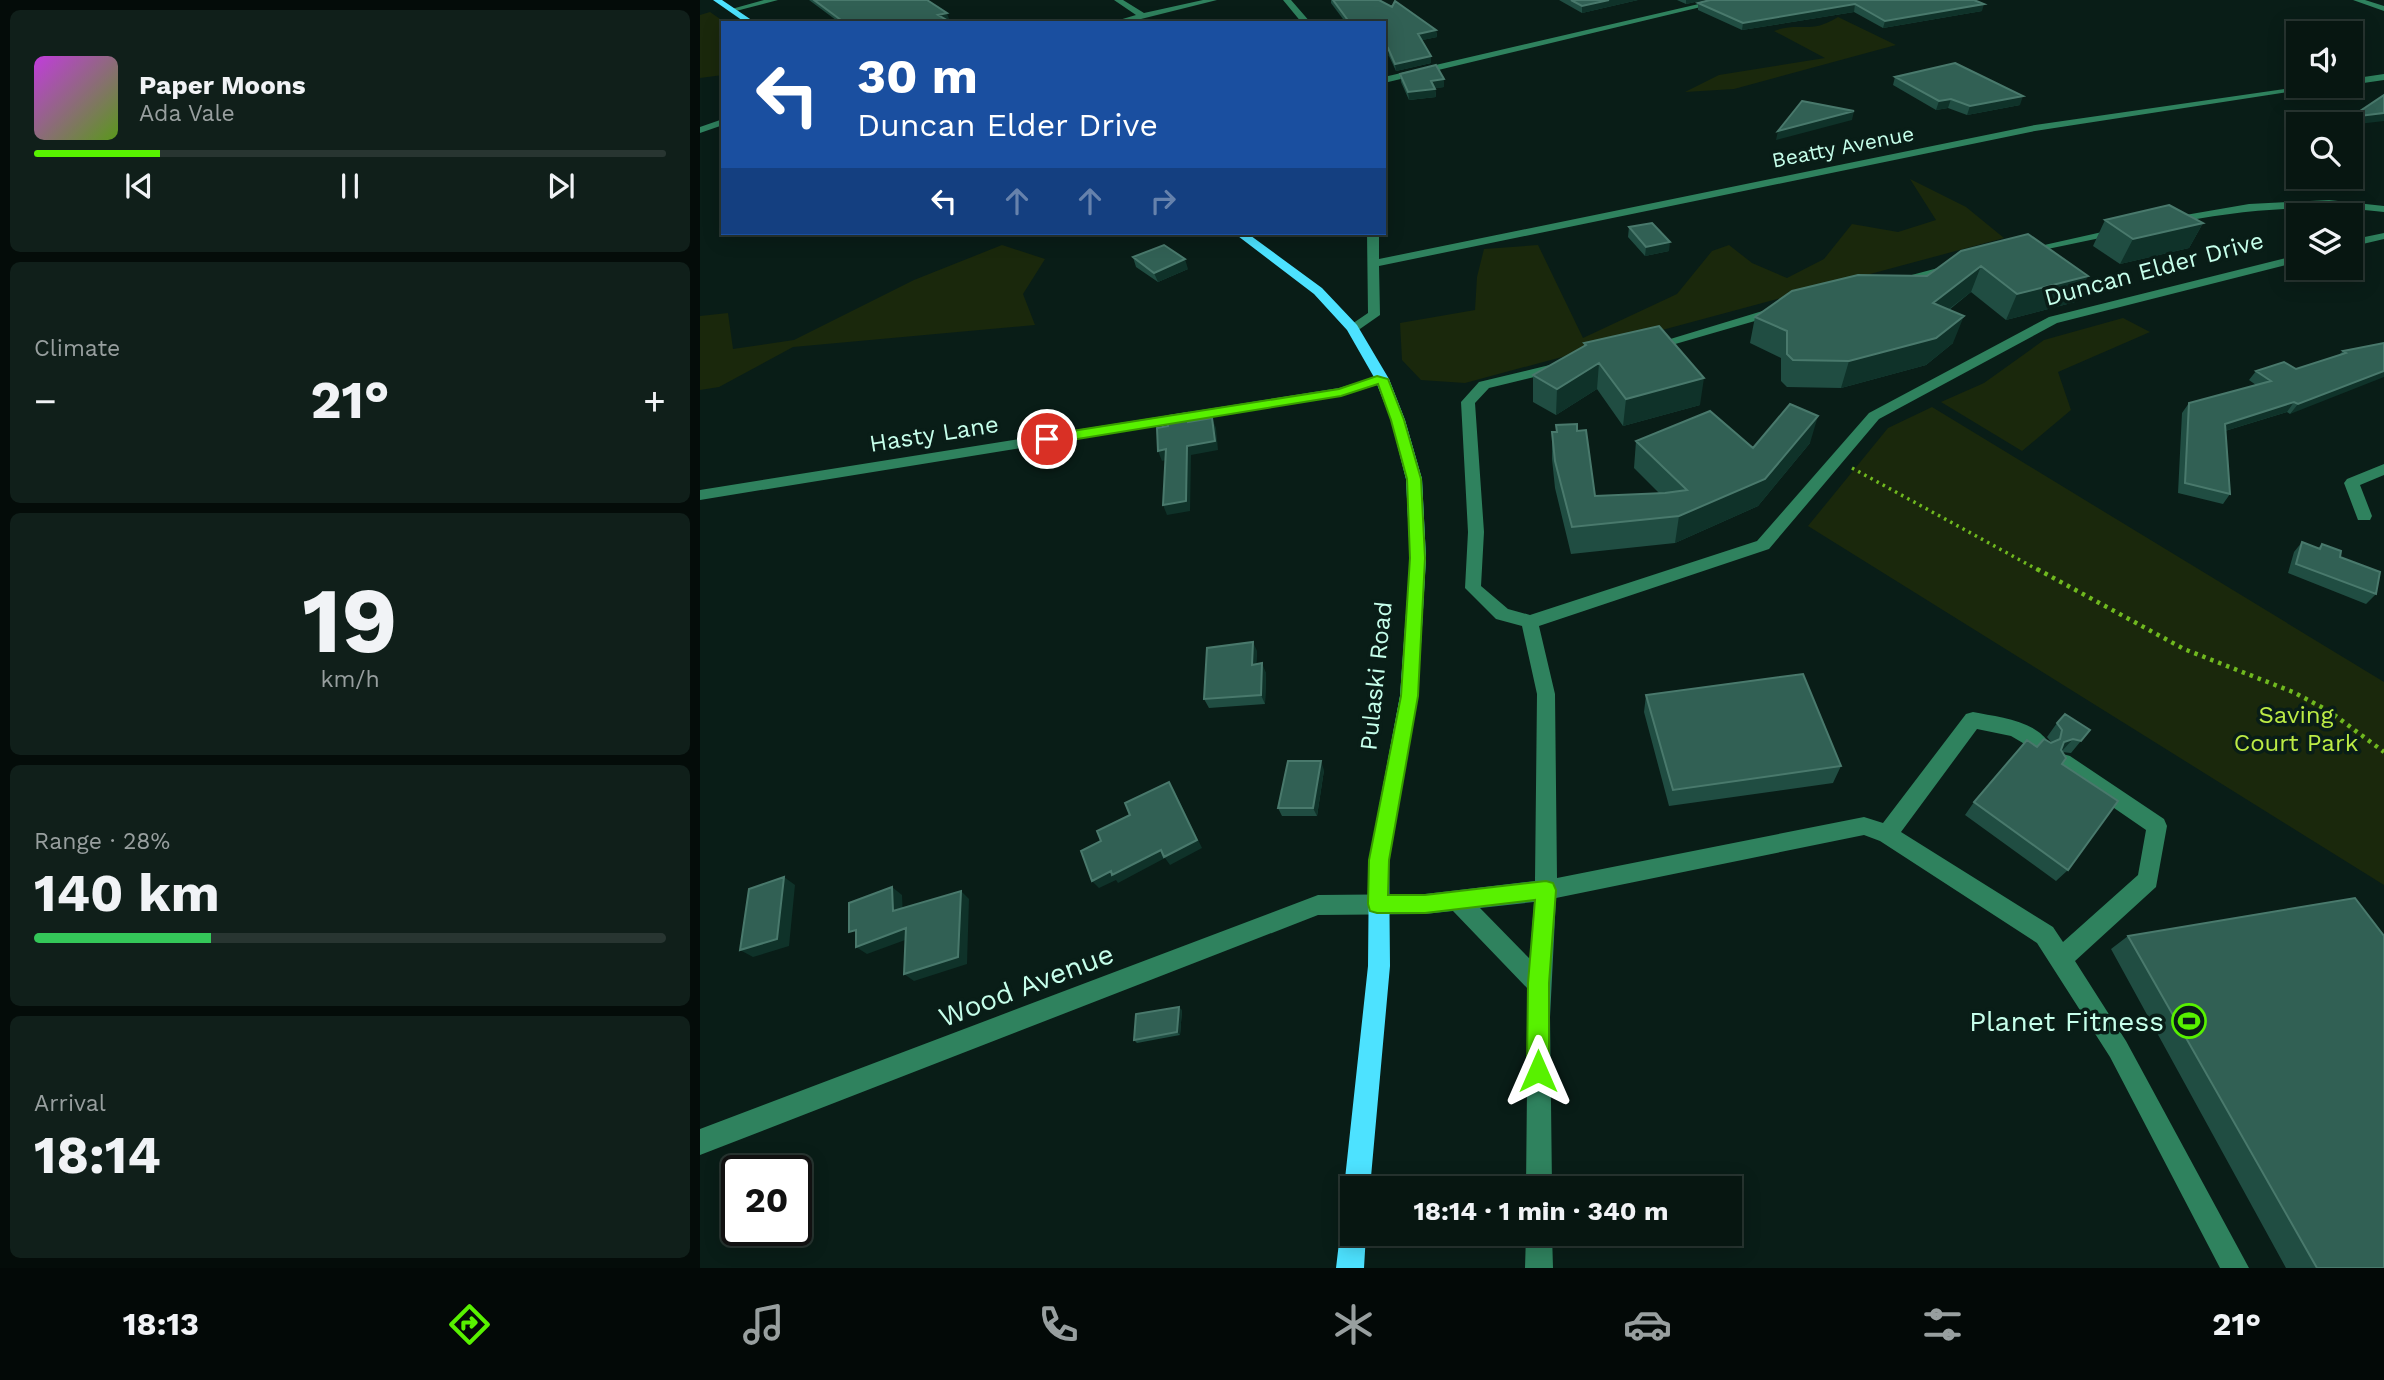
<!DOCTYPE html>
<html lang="en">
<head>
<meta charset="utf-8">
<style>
  body { margin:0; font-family:"Work Sans",sans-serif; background:#101f1a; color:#f1f3f6; height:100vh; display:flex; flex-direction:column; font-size:26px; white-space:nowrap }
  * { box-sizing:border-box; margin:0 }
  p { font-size:23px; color:#989f9f }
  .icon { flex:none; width:38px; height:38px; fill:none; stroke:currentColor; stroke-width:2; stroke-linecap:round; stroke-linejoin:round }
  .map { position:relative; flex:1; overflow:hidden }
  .sheet { display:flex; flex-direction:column; gap:10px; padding:10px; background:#040c09; width:700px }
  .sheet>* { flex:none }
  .top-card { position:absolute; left:21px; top:21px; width:665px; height:214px; border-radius:0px; box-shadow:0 4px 18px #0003,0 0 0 2px #283531; background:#1a4fa0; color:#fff; overflow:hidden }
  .tools { position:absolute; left:1586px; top:21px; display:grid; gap:14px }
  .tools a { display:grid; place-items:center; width:77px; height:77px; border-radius:0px; background:#071611; box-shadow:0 4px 18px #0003,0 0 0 2px #283531; font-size:35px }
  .speed { position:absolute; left:21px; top:1155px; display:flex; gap:14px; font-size:35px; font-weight:700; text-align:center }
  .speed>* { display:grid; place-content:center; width:91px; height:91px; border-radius:50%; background:#071611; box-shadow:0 4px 18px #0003,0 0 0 2px #283531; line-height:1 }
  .speed .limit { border:4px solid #111; border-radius:10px; background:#fff; color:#111 }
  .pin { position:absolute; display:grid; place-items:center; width:60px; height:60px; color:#fff; margin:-30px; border:4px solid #fff; border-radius:50%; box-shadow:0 2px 7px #0007 }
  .me { position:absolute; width:77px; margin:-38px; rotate:0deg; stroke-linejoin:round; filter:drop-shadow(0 0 5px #0008) }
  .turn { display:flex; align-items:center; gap:24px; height:147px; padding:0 21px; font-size:32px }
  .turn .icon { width:91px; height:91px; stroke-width:2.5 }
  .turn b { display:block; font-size:49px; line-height:60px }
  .lanes { display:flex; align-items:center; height:66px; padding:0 21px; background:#0003; justify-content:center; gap:35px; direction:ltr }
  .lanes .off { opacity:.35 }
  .big { font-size:52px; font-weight:700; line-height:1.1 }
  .sheet .widget { flex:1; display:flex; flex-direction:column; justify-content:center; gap:10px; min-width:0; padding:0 24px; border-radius:10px; background:#101f1a }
  .sheet .dial { align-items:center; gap:0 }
  .dial b { font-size:91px; line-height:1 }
  .song { display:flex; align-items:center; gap:21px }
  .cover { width:84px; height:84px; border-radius:10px; background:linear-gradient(135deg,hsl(290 70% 55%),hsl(90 70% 35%)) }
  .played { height:7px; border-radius:4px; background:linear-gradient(90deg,#58f100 20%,#283531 20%) }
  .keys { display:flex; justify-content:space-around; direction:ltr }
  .heat { display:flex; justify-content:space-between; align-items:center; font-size:38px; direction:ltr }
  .charge { height:10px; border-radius:5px; background:linear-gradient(90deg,#34c759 28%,#283531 0) }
  .trip { position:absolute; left:640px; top:1176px; width:402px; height:70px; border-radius:0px; background:#071611; box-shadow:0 4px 18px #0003,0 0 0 2px #283531; font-weight:700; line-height:70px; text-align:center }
  .tab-bar { display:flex; height:112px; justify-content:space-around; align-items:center; background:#030907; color:#989f9f }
  .tab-bar .icon { width:49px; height:49px }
  .tab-bar .selected { color:#58f100 }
  .tab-bar b { font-size:32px; color:#f1f3f6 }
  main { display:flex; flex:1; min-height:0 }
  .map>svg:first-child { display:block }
</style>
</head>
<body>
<main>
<section class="sheet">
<div class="widget">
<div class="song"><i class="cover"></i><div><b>Paper Moons</b><p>Ada Vale</p></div></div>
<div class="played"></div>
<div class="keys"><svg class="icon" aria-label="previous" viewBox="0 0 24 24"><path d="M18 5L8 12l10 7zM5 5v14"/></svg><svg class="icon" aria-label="pause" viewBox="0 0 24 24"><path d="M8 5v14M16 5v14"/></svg><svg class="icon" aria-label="next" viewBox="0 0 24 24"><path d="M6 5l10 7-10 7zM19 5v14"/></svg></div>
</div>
<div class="widget"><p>Climate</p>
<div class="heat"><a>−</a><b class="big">21°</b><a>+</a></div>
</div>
<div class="widget dial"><b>19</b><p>km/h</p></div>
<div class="widget"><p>Range · 28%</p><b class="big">140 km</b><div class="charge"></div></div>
<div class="widget"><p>Arrival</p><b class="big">18:14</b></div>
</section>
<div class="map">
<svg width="1684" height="1268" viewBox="0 0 1684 1268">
  <rect width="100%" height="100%" fill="#091d17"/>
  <path fill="#1a280c" d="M10 12 26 23H23V75L0 78V15Z
    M1138 17 1196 45 1034 89 985 92 1019 75 1125 58 1074 31C1100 21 1110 35 1138 17Z
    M1210 179 1266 207 1304 238 765 383 721 380 702 360 700 323 775 310 777 277 784 249 838 245 883 338 977 294 1012 251 1029 245 1052 263 1087 278 1124 259 1152 224 1198 232 1236 220Z
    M302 245 345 259 323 294 335 325 93 347 19 387 0 390V316L28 313 33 349 94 340 214 280Z
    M1423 318 1450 332 1358 372 1371 410 1322 451 1241 402 1284 383 1344 340Z
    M1232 407 1684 682V885L1108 526 1188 428Z"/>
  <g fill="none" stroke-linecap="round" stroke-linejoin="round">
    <path stroke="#70b91f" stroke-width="3.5" stroke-dasharray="2.5 4.5" stroke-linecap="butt" d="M1152 468 1340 571"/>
    <path stroke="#70b91f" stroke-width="4.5" stroke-dasharray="3.5 5" stroke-linecap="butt" d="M1337 569 1484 649 1593 692 1629 711 1684 752"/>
    <path fill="#2f825e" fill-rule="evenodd" d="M64 0H78L32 12 28 10Z
      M414 0H423L444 13 503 0H517L425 23H409L436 15Z
      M583 0H591L611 23H602Z
      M1016 0H1030L684 83V77Z
      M1653 0H1665L1684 6V11Z
      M1684 74V80L1650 85V79Z
      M1605 86H1627L1335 131 679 266 680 315 657 331 652 332 646 328 668 313 667 233H679V259L1335 125Z
      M23 119V125L0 133V127Z
      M1629 200 1684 206V212C1610 203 1540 210 1468 224L1462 221 1468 218 1549 204Z
      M1420 228 1426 231 1424 233 1324 254 1318 251Z
      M1684 233V239L1650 247V240Z
      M1598 255V262L1357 323 1179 419 1069 549 839 626 855 694 857 878 1164 817 1183 823 1266 714 1273 712C1297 717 1337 720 1350 745L1347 751 1340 753 1311 736 1277 729 1201 832 1353 927 1363 942 1438 875 1446 830 1356 768 1353 762 1356 756 1363 754 1370 756 1464 819 1467 826 1456 887 1375 961 1426 1041 1549 1268H1520L1410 1057 1337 943 1180 841 1164 835 856 898 850 1017 852 1188H826L828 989 753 911 725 914 618 915 0 1155V1129L618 895 725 894 835 881 837 694 822 626 796 619 765 588 768 532 761 402 779 382 866 361 873 365 871 368 789 388 775 403 784 532 781 586 808 609 830 615 1057 541 1169 413 1349 317ZM834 902 830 959 780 908Z
      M1253 264 1257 265V271L1195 285 1189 281Z
      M1079 306 1085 310 1083 313 951 351 944 347Z
      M682 375 687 376V382L641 396 0 500V490L639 388Z
      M1684 464V475L1660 485 1672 516 1670 520H1658L1644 483 1647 479Z
      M826 1234H852L853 1268H825Z"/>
    <path fill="#4de2ff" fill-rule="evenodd" d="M13 0H22L56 23H46Z
      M534 233H547L622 288 657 325 689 379 705 420 722 479 726 558 718 696 689 860 690 966 670 1188H653V1199L648 1197 644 1188 668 966 669 860 700 696 710 558 706 479 691 420 675 379 647 330 614 294Z
      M653 1221V1234H666L664 1268H636L640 1234 644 1225Z"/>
  </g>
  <path fill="#204d42" d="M109 0H227L249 19H246L252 23H140Z
    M631 0H679L736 30 737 37 722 40 731 56V63L696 71 689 56 684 23H646L631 3Z
    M859 0H938L882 13Z
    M977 0H1004L986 4Z
    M1274 0 1282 11 1183 28 1154 12 1042 30 998 10V3Z
    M700 74 744 87 735 88 736 97 709 100 701 82Z
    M1195 77 1320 105 1267 115 1248 108 1236 110 1193 85Z
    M1405 220 1503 223 1489 248 1420 264 1393 246Z
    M929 227 969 251 945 256 928 237Z
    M1261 251 1375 302 1306 320 1271 292 1249 310 1253 343 1226 365 1141 388 1087 387 1081 381V358L1050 343 1055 317 1227 276Z
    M433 257 488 269 458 282 436 267Z
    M884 343 1000 405 923 426 897 389 856 415 833 402V375L884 346Z
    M1679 344 1590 414 1587 412 1525 431 1530 494 1523 504 1478 493 1482 413 1489 403 1556 385 1549 380 1556 371 1596 369 1639 355 1643 351Z
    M856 425 877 431 895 496 959 493 934 468 936 441 1053 448 1110 443 1058 506 975 543 871 554 855 488 852 459V432H856Z
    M1602 542 1618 548 1622 544 1640 557 1676 594 1666 604 1588 573 1594 552Z
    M557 651 556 664 566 673 565 704 509 708 504 699Z
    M946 695 1141 766 1133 783 969 806 944 712Z
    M1357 723 1390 730 1371 753 1362 752 1368 870 1356 881 1265 815 1274 802 1337 747 1351 742 1347 737Z
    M624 770 617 816H582L578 808Z
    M1428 936 1684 1268H1586L1411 949Z
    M482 1010 480 1035 437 1043 434 1040Z"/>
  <path fill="#0f3229" d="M909 0H938L882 13V6Z
    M986 0H1004L986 4Z
    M1155 4 1154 12 1042 30 1043 23Z
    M1284 4 1282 11 1183 28 1185 21Z
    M247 13 249 19 241 21 238 15Z
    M736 30 737 37 718 41V34Z
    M688 48 689 56 684 57V49Z
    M731 56V63L696 71 695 64Z
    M744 79V87L732 89 731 81Z
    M735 89 736 97 709 100 708 92Z
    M1323 96 1320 105 1267 115 1270 106Z
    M1251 99 1248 108 1236 110 1239 101Z
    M1154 111 1152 120 1076 140 1078 131Z
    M1684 113V121L1650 125V124H1647L1651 117Z
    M1503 223 1489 248 1420 264 1433 239Z
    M970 242 969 251 945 256 946 247Z
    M485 259 488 269 458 282 454 273Z
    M1281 266 1271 292 1223 329 1233 303Z
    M1388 276 1375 302 1306 320 1317 294Z
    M1264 316 1253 343 1226 365 1141 388 1149 361Z
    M899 363 897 389 856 415 857 389Z
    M1684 371V377L1590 414 1598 404Z
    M1004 378 1000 405 923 426 926 399Z
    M1594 402 1587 412 1518 433 1525 424Z
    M1118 416 1110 443 1058 506 975 543 979 516Z
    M512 418 516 428 518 450 491 455 490 511 467 515 463 505 487 446Z
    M466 449 470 459 462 461 458 451Z
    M553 642 557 651 556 674 552 665Z
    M562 663 566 673 565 704 561 695Z
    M1373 739 1362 751 1354 755 1364 742Z
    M621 761 624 770 617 816 613 808Z
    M469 782 474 790 502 848 470 865 465 858 418 883 416 880 399 888 392 881Z
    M84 877 95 885 89 946 53 957 40 950Z
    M192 887 202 895 203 918 193 911Z
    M261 891 269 899 267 964 214 981 204 974Z
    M206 928 216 936 167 954 156 947Z
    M479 1007 482 1010 480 1035 477 1032Z"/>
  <path fill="#316054" stroke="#49796c" stroke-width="2" d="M114 0H227L247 13 238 15 252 23H145Z
    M633 0H679L692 7 695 1 736 30 718 34 731 56 695 64 688 48 684 49V23H650Z
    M871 0H909L882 6Z
    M1010 0H1274L1284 4 1185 21 1155 4 1043 23 998 3Z
    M1255 63 1323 96 1270 106 1251 99 1239 101 1195 77Z
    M736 65 744 79 731 81 735 89 708 92 700 74Z
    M1684 95V113L1651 117Z
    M1102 101 1154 111 1078 131Z
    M1469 205 1503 223 1433 239 1405 220Z
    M952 223 970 242 946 247 929 227Z
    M1328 234 1388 276 1317 294 1281 266 1233 303 1264 316 1236 338 1149 361 1093 360 1087 354V331L1055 317 1092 291 1158 275 1227 276 1261 251Z
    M464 245 485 259 454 273 433 257Z
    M959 326 1004 378 926 399 899 363 857 389 833 375 886 345 884 343Z
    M1684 343V371L1598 404 1594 402 1525 424 1530 494 1485 483 1489 403 1571 381 1556 371 1584 362 1596 369 1646 353 1643 351Z
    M1090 404 1118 416 1065 479 979 516 872 527 855 461 852 432H857L856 425 877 424V431L886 430 895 496 965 493 987 490 936 441 1010 411 1053 448Z
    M488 413V422L512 418 515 441 487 446 486 501 463 505 466 449 458 451 457 428 468 426V416Z
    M1602 542 1620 549 1622 544 1641 551 1640 557 1680 572 1676 594 1596 564Z
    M553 642 552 665 562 663 561 695 504 699 507 648Z
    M1103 674 1141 766 973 790 946 695Z
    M1365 714 1390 730 1381 741 1373 739 1364 742 1361 750 1366 758 1362 764 1418 801 1368 870 1274 802 1327 740 1337 747 1344 739 1351 743 1360 739 1362 730 1357 723Z
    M588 761H621L613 808H578Z
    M469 782 497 840 464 857 461 850 412 875 411 871 392 881 381 851 401 841 397 831 430 815 425 803Z
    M84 877 77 939 40 950 49 889Z
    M192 887 193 911 261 891 258 957 204 974 206 928 156 947V930L149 932V903Z
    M1655 898 1684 936V1268H1617L1428 936Z
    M479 1007 477 1032 434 1040 436 1014Z"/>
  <path fill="#58f100" stroke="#399d00" stroke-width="2" d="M677 376 688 379 704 420 721 479 725 558 718 696 689 860 688 895H725L846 881 853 883 856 890 849 983V1071L846 1079 838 1082 830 1079 827 1071 828 983 835 900 725 913H677L670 911 668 904 669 860 701 696 710 558 707 479 691 420 678 384 641 396 347 444 341 439 347 435 639 389Z"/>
  <defs>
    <g id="stadium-ring" transform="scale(1.75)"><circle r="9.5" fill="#091d17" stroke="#58f100" stroke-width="1.5"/><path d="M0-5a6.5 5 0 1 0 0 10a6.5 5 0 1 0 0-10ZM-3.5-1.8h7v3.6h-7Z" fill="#58f100"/></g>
  </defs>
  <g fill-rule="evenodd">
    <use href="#stadium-ring" x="1489" y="1021"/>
  </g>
  <g text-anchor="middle" stroke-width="7" stroke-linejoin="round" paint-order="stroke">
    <g font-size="21" fill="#c6ffeb" stroke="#091d17">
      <text transform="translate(1143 147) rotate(-11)" y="7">Beatty Avenue</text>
    </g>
    <g font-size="24" fill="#c6ffeb" stroke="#091d17">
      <text transform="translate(1454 269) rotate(-15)" y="8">Duncan Elder Drive</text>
      <text transform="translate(234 434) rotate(-9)" y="8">Hasty Lane</text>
      <text transform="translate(676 676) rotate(-84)" y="8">Pulaski Road</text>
    </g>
    <g font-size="24" fill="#bceb45" stroke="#091d17">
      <text x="1596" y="723">Saving<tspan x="1596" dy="28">Court Park</tspan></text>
    </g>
    <g font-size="28" fill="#c6ffeb" stroke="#091d17">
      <text transform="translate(326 985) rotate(-21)" y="10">Wood Avenue</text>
    </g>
    <g font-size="28" fill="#c6ffeb" stroke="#091d17" text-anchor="end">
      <text x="1464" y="1031">Planet Fitness</text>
    </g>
  </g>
</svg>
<div class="tools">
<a><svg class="icon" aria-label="sound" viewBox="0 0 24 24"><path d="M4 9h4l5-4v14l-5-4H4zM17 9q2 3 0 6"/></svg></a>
<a><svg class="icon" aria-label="search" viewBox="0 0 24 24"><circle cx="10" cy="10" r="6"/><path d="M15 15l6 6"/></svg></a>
<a><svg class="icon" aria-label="layers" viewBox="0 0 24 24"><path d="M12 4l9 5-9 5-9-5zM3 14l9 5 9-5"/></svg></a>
</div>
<div class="speed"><div class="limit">20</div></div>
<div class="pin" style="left:347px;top:439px;background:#d93025"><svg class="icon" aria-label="arrive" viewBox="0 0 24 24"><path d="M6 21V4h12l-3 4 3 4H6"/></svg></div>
<svg class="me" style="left:838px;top:1071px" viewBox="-20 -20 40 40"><path d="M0-17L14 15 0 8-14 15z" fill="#58f100" stroke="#fff" stroke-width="4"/></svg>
<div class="trip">18:14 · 1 min · 340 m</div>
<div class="top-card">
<div class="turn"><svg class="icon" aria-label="left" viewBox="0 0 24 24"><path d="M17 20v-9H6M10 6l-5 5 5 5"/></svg><div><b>30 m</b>Duncan Elder Drive</div></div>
<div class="lanes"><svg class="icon" aria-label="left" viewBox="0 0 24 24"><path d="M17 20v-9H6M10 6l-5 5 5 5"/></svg><svg class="icon off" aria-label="ahead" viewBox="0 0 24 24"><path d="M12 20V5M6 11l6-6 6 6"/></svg><svg class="icon off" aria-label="ahead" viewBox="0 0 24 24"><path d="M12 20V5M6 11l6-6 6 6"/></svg><svg class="icon off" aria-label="right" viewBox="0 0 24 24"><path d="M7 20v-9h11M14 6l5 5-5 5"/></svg></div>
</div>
</div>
</main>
<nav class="tab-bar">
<b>18:13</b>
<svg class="icon selected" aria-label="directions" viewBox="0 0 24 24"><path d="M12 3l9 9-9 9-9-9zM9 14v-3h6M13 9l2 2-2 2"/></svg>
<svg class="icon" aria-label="music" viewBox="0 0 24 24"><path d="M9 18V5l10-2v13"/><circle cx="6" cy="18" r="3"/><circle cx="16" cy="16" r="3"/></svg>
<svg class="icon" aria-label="phone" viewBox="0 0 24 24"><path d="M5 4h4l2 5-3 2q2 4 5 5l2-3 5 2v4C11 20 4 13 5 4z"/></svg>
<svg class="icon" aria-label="climate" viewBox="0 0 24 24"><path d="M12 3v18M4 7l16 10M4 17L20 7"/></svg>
<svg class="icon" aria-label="car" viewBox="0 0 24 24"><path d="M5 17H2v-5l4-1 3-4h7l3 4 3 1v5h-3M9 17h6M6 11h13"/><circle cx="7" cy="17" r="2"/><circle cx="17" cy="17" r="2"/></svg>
<svg class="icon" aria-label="filters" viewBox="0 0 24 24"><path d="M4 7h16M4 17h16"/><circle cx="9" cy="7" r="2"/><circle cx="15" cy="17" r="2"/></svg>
<b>21°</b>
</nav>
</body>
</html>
